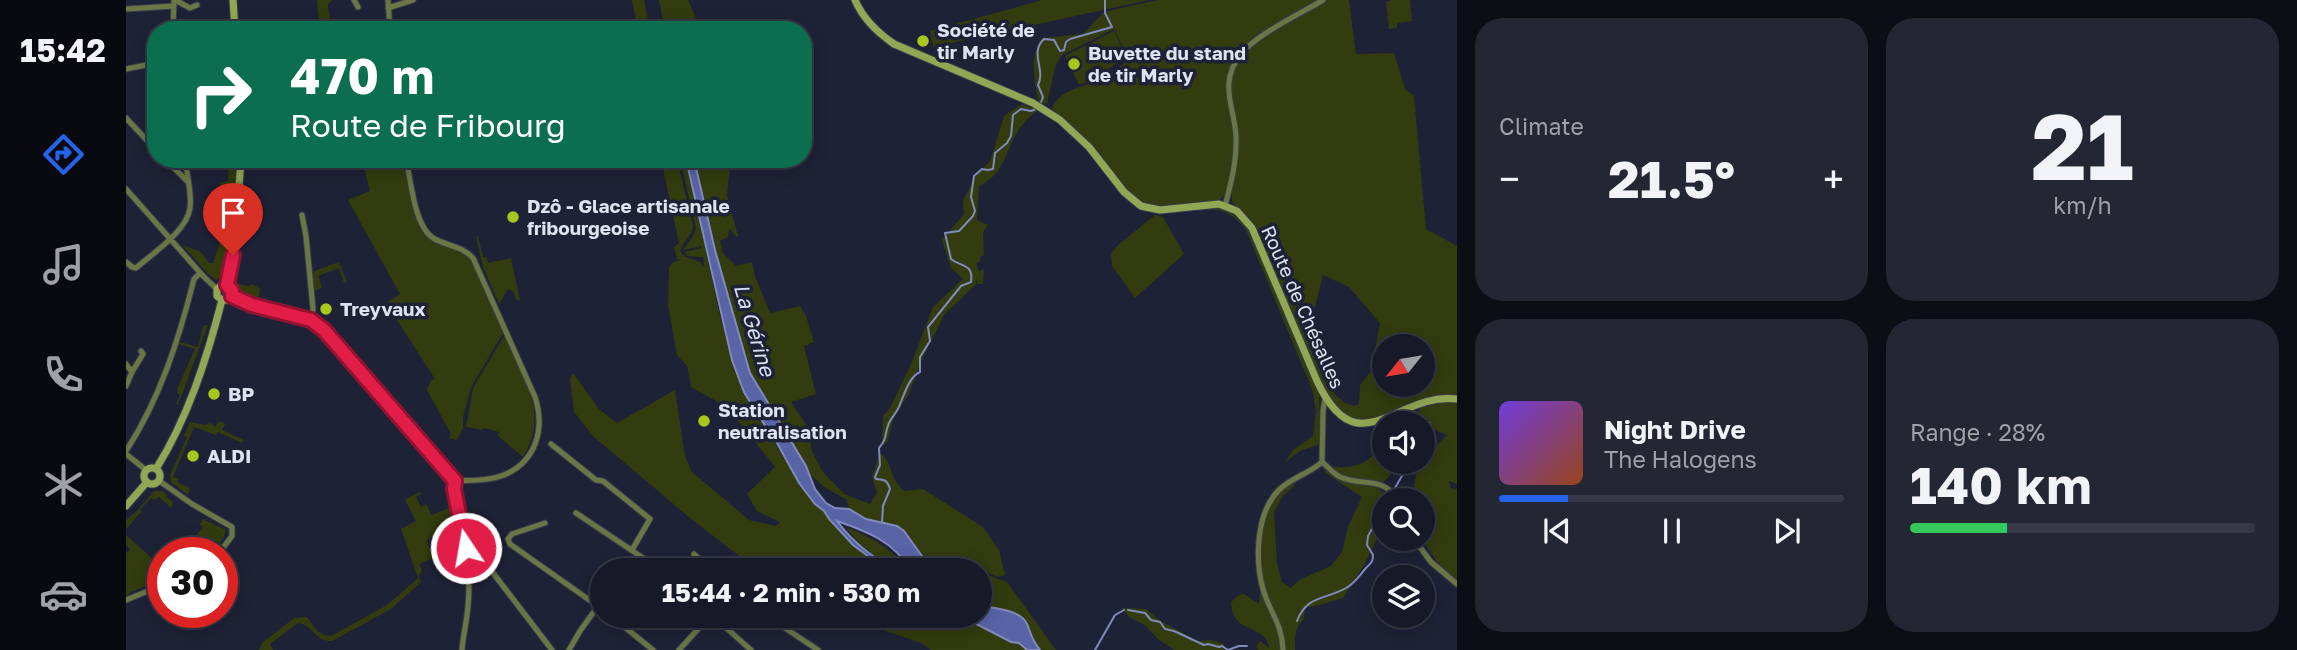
<!DOCTYPE html>
<html lang="en">
<head>
<meta charset="utf-8">
<style>
  body { margin:0; font-family:"Golos Text",sans-serif; background:#232734; color:#f1f3f6; height:100vh; display:flex; flex-direction:column; font-size:26px; white-space:nowrap }
  * { box-sizing:border-box; margin:0 }
  p { font-size:23px; color:#9ea1a8 }
  .icon { flex:none; width:38px; height:38px; fill:none; stroke:currentColor; stroke-width:2; stroke-linecap:round; stroke-linejoin:round }
  .map { position:relative; flex:1; overflow:hidden }
  .sheet { display:flex; flex-direction:column; gap:18px; padding:18px; background:#0c0e16; width:840px }
  .sheet>* { flex:none }
  .top-card { position:absolute; left:21px; top:21px; width:665px; height:147px; border-radius:28px; box-shadow:0 4px 18px #0003,0 0 0 2px #353845; background:#0b6e4f; color:#fff; overflow:hidden }
  .needle { width:46px; rotate:240deg }
  .controls { position:absolute; left:1246px; top:334px; display:grid; gap:14px }
  .controls a { display:grid; place-items:center; width:63px; height:63px; border-radius:50%; background:#161a28; box-shadow:0 4px 18px #0003,0 0 0 2px #353845; font-size:35px }
  .speed { position:absolute; left:21px; top:537px; display:flex; gap:14px; font-size:35px; font-weight:700; text-align:center }
  .speed>* { display:grid; place-content:center; width:91px; height:91px; border-radius:50%; background:#161a28; box-shadow:0 4px 18px #0003,0 0 0 2px #353845; line-height:1 }
  .speed .limit { border:10px solid #d22; background:#fff; color:#111 }
  .pin { position:absolute; display:grid; place-items:center; width:60px; height:60px; color:#fff; margin:-72px -30px; border-radius:50% 50% 50% 0; rotate:-45deg; box-shadow:0 0 7px #0007 }
  .pin .icon { rotate:45deg }
  .me { position:absolute; width:77px; margin:-38px; rotate:348deg; stroke-linejoin:round; filter:drop-shadow(0 0 5px #0008) }
  .turn { display:flex; align-items:center; gap:24px; height:147px; padding:0 28px; font-size:32px }
  .turn .icon { width:91px; height:91px; stroke-width:2.5 }
  .turn b { display:block; font-size:49px; line-height:60px }
  .big { font-size:52px; font-weight:700; line-height:1.1 }
  .sheet .card { flex:1; display:flex; flex-direction:column; justify-content:center; gap:10px; min-width:0; padding:0 24px; border-radius:28px; background:#232734 }
  .sheet .dial { align-items:center; gap:0 }
  .dial b { font-size:91px; line-height:1 }
  .song { display:flex; align-items:center; gap:21px }
  .cover { width:84px; height:84px; border-radius:10px; background:linear-gradient(135deg,hsl(260 70% 55%),hsl(20 70% 35%)) }
  .played { height:7px; border-radius:4px; background:linear-gradient(90deg,#2563eb 20%,#353845 20%) }
  .keys { display:flex; justify-content:space-around; direction:ltr }
  .heat { display:flex; justify-content:space-between; align-items:center; font-size:38px; direction:ltr }
  .charge { height:10px; border-radius:5px; background:linear-gradient(90deg,#34c759 28%,#353845 0) }
  .sheet .tiles { flex:1; display:grid; gap:18px; grid-template-columns:repeat(2,1fr) }
  .trip { position:absolute; left:464px; top:558px; width:402px; height:70px; border-radius:35px; background:#161a28; box-shadow:0 4px 18px #0003,0 0 0 2px #353845; font-weight:700; line-height:70px; text-align:center }
  main { display:flex; flex:1; min-height:0 }
  .tab-bar { display:flex; flex-direction:column; width:126px; justify-content:space-around; align-items:center; background:#090a10; color:#9ea1a8 }
  .tab-bar .icon { width:49px; height:49px }
  .tab-bar .active { color:#2563eb }
  .tab-bar b { font-size:32px; color:#f1f3f6 }
  .map>svg:first-child { display:block }
</style>
</head>
<body>
<main>
<nav class="tab-bar">
<b>15:42</b>
<svg class="icon active" aria-label="directions" viewBox="0 0 24 24"><path d="M12 3l9 9-9 9-9-9zM9 14v-3h6M13 9l2 2-2 2"/></svg>
<svg class="icon" aria-label="music" viewBox="0 0 24 24"><path d="M9 18V5l10-2v13"/><circle cx="6" cy="18" r="3"/><circle cx="16" cy="16" r="3"/></svg>
<svg class="icon" aria-label="phone" viewBox="0 0 24 24"><path d="M5 4h4l2 5-3 2q2 4 5 5l2-3 5 2v4C11 20 4 13 5 4z"/></svg>
<svg class="icon" aria-label="climate" viewBox="0 0 24 24"><path d="M12 3v18M4 7l16 10M4 17L20 7"/></svg>
<svg class="icon" aria-label="car" viewBox="0 0 24 24"><path d="M5 17H2v-5l4-1 3-4h7l3 4 3 1v5h-3M9 17h6M6 11h13"/><circle cx="7" cy="17" r="2"/><circle cx="17" cy="17" r="2"/></svg>
</nav>
<div class="map">
<svg width="1331" height="650" viewBox="0 0 1331 650">
  <rect width="100%" height="100%" fill="#1e2236"/>
  <path fill="#323c0e" fill-rule="evenodd" d="M191 0H206L202 5 205 30H194Z
    M506 0H518L524 30H512Z
    M533 0H562L575 30H539Z
    M916 0H1023L807 47 804 31Z
    M1031 0H1223L1230 54 1268 53 1279 89 1288 96 1300 229 1331 246V396L1296 399 1260 417 1231 421 1213 412 1192 380 1129 226 1123 217 1106 202V188L1093 200 1034 208 1016 204 1000 192 926 109C933 88 959 88 976 78 985 73 994 66 1003 59L988 29 936 55 929 67 921 104 913 103C908 83 903 56 916 38L957 34 978 12ZM1197 275 1223 287 1254 323 1245 371 1234 385 1233 404 1229 406 1219 403 1209 395 1195 366 1196 354 1187 315ZM1258 346H1297V385H1258Z
    M1265 0H1284L1286 21 1271 23V28L1263 29 1260 2Z
    M988 31 1000 56 971 77 953 85 939 56Z
    M896 104 912 110C883 132 888 147 871 172 867 178 859 182 853 187L851 220 862 225 857 232 858 255 854 257V262L850 263 853 271 858 269 857 284H851L850 278V284L818 315 795 362 783 394 767 419 762 441 758 445 756 442 757 416 764 408 786 362 807 307 837 279 825 268 816 240 838 214 837 201 849 177 864 161 878 116Z
    M103 159H110L106 229 94 278 90 280 81 273 54 242 59 246 75 252 83 263H87L95 240 101 199 91 201 88 192 93 189 94 183 102 181Z
    M236 159H276L289 217 297 234 312 244 334 251 345 260 377 333 345 387 337 417V428L331 440 323 438 325 434 301 390 305 380 309 379 267 314 259 319 252 309 274 294 222 200 244 191Z
    M535 159H551L567 226C566 238 554 242 555 253 561 260 571 258 578 266L577 257 562 256 558 252 576 248 575 246 557 250 567 237 570 228 554 159H560L595 320 618 392 673 483 689 504 698 511 703 519 727 545 764 570H634L625 565 564 518 468 437 448 412 444 379 447 373 473 409 491 423 549 390 559 456 566 472 623 520 650 526 654 522 631 511 621 494 649 467 615 424 590 401 565 387 561 366 551 355 542 305 543 267 547 262 556 260 551 259 548 247 553 243Z
    M568 159H601L604 167 601 196 612 236 610 237 605 229 603 230 602 237 594 241 597 253 610 266 626 262 629 276 644 313 674 306 680 316 688 342 678 346 690 394 665 402 684 430 685 449 696 471 718 494 744 504 751 493 746 477 754 453C768 464 763 478 778 491L797 489 857 527 873 550 879 575 872 577 850 568 851 570H806L784 537 771 526 740 519 723 509 721 500 697 486 684 474 624 373 589 250Z
    M1090 206 1111 215 1123 228 1193 393 1194 444 1174 451 1159 462 1167 450 1187 436 1190 411 1187 392 1120 230C1106 212 1097 210 1075 208Z
    M1029 215 1037 217 1058 254 1009 298 986 266 985 254 992 245Z
    M352 236 357 257H360L362 263 385 258 394 300 391 301 387 291 382 289 373 304 357 267 350 237Z
    M213 262 221 282 218 283 213 268 192 276 196 287 187 292 186 272Z
    M108 277 111 278 112 284 123 286 126 284 134 289 132 302C118 298 107 293 108 277Z
    M82 325 52 405 50 404 54 395 51 393 52 387 69 349 53 344 54 342 72 347 77 326Z
    M378 336C397 379 424 413 397 457L372 436 373 432 357 428 356 430 340 427 347 388Z
    M1331 402V484L1323 481 1325 488 1331 489V580L1317 571 1296 539 1297 500H1286L1290 475 1300 464 1303 453 1321 435 1304 428 1297 441 1299 427 1297 423 1272 424 1283 413 1294 411V407L1308 403Z
    M93 421 99 424 96 430 118 440 116 443 92 432 90 435 68 427 47 477 52 479 51 482 64 488 62 495 45 482 44 475 61 437 58 436 64 422 79 425 85 423 89 427Z
    M1258 444V462H1270L1265 474 1252 488 1264 500H1258C1258 537 1237 568 1217 598 1204 601 1193 607 1179 607L1178 619C1168 628 1169 637 1169 650H1132L1130 647 1134 641 1144 649C1144 648 1140 639 1139 638 1125 623 1106 630 1105 602L1113 595 1118 594 1133 604C1139 564 1124 505 1168 482L1169 485 1157 496 1148 512 1151 564 1156 582 1165 588 1173 580 1205 566 1216 552 1222 527 1236 497 1198 472C1209 465 1207 468 1219 467 1235 467 1249 456 1258 444Z
    M28 491H36L41 495 40 497 47 502 45 508 33 497 28 500 25 498 14 510 17 513 15 512 0 529V520L11 511Z
    M294 492 295 494 290 497 295 507 300 504 306 515 327 506 331 524 301 540 307 558 293 564 296 570 293 577 295 582 265 609 206 641C189 642 187 625 172 623L144 644 147 650H133L136 643 168 618 181 617C189 627 193 638 207 635L261 605 292 578 275 529 290 521 279 499Z
    M77 519 100 530 97 539 85 553H52L77 528 74 524Z
    M720 527C744 537 766 548 781 569 763 570 729 543 720 527Z
    M0 535 37 568V579L5 592 0 597V553L4 550 0 544Z
    M854 572 881 582 930 650H914L904 636 901 623 870 609 854 605Z
    M996 608 1020 609 1033 620 1072 641 1085 640 1098 644V650H1048L1032 639 1019 625 1003 617Z
    M705 616H835L884 642 893 643 901 650H805L795 643 734 622 728 629Z"/>
  <path fill="#5864a6" stroke="#808abc" stroke-width="2" d="M560 159H568L589 250 624 373 680 466 689 489 700 503 709 508 723 509 740 519 771 526 778 531 806 570H784C769 542 740 531 711 521 726 541 750 562 774 570H764L747 560 727 545 703 519 698 511 689 504 673 483 651 443 630 412 618 392 606 360Z
    M854 605C869 609 894 609 901 624 906 636 905 639 914 650H901L893 643 885 642 835 616H854Z"/>
  <g fill="none" stroke-linecap="round" stroke-linejoin="round">
    <path stroke="#808abc" stroke-width="2" d="M914 105 917 97 912 85C920 69 903 53 918 39L928 40 934 51 938 50 940 42 944 39 986 27 979 13V0
      M1297 438 1304 423
      M1262 500 1284 462
      M756 523 757 506 764 489C761 479 758 480 750 479L749 477 754 465 753 448C762 438 758 434 763 423 766 417 772 411 774 404 779 393 783 377 794 372V357L804 341 802 327 835 286 845 282C848 263 834 267 825 259L819 233 833 231 847 216 849 211 845 197 848 176 856 169 862 170 867 169 869 153 881 143 885 136 887 115 895 109 905 111 910 109
      M1002 610 1019 613 1025 620 1034 622 1039 629 1048 631 1078 645 1082 644 1093 647 1096 646 1102 650 1113 646H1121
      M1171 621C1181 595 1199 600 1220 588 1229 583 1233 576 1240 568 1245 563 1247 562 1247 555L1241 545 1242 536 1258 507
      M969 650 989 615 998 610"/>
    <g stroke="#393d50" stroke-width="7">
      <path id="street" d="M49 0 64 8 71 5
        M228 0 232 7
        M262 0 264 30
        M262 8 287 0
        M0 9 48 6
        M47 30 48 0
        M0 69 30 63
        M0 118 30 150
        M39 159 61 181
        M280 159C285 180 288 226 307 238 321 246 336 246 347 258L409 397C419 428 411 461 378 475 363 481 346 480 329 481
        M0 189 78 277 91 289
        M1099 206C1105 184 1111 160 1110 136 1108 105 1092 83 1115 54 1131 34 1174 14 1197 0
        M176 215 180 236 187 309 185 320
        M0 262 6 267 10 268C27 253 61 231 64 208 66 193 61 175 59 159
        M106 296 126 305 185 320 198 330 329 481 328 489C336 528 346 566 342 606 341 621 337 635 336 650
        M0 364 6 372 0 386
        M6 372 17 354 15 351
        M425 444 470 480 477 481 524 519 506 550
        M0 451C34 399 53 339 68 279L74 273
        M0 454 20 470
        M1196 462C1202 467 1207 473 1214 477 1236 487 1256 475 1272 500
        M1196 462 1197 411 1199 399
        M32 480 66 504 106 527V536L93 553
        M450 513 535 570
        M419 523 386 534 382 539 384 544 476 609
        M1288 539 1305 562 1331 584
        M568 554 585 570
        M341 558 354 560 361 565 426 650
        M0 600 37 585
        M485 616 527 650
        M587 616 625 650
        M641 616 692 650
        M443 650 454 631 472 606
        M553 650 584 616
        M1157 650C1156 623 1144 613 1137 589 1129 560 1130 514 1152 491 1164 478 1183 474 1196 462"/>
    </g>
    <g stroke="#393d50" stroke-width="9">
      <path id="secondary" d="M107 0 109 30
        M729 0C737 19 752 33 768 44L907 103 934 120 963 147 998 192 1015 206 1034 210 1093 204 1111 211 1126 228 1191 381C1232 469 1271 391 1331 399
        M101 285 109 241 115 159
        M96 300 91 296V289L96 285H101
        M96 300H102L106 296V291L101 285
        M18 476a8 8 0 1 1 16 0a8 8 0 1 1-16 0Z
        M30 469C62 418 81 358 96 300
        M0 506 21 482"/>
    </g>
    <use href="#street" stroke="#6a7745" stroke-width="5"/>
    <use href="#secondary" stroke="#92a753" stroke-width="7"/>
  </g>
  <g fill="none" stroke-linecap="round" stroke-linejoin="round">
    <g stroke="#92132f" stroke-width="18">
      <path id="route" d="M107 255 101 285 106 291V296L126 305 185 320 198 330 329 481 328 489 340 548"/>
    </g>
    <use href="#route" stroke="#e11d48" stroke-width="12"/>
  </g>
  <g fill="#a7c71e" stroke="#1e2236" stroke-width="2.5">
    <circle cx="797" cy="41" r="7"/>
    <circle cx="948" cy="64" r="7"/>
    <circle cx="387" cy="217" r="7"/>
    <circle cx="200" cy="309" r="7"/>
    <circle cx="88" cy="394" r="7"/>
    <circle cx="578" cy="421" r="7"/>
    <circle cx="67" cy="456" r="7"/>
  </g>
  <g text-anchor="middle" stroke-width="7" stroke-linejoin="round" paint-order="stroke">
    <g font-size="19" font-weight="bold" fill="#dfe2f0" stroke="#1e2236" text-anchor="start">
      <text x="811" y="37">Société de<tspan x="811" dy="22">tir Marly</tspan></text>
      <text x="962" y="60">Buvette du stand<tspan x="962" dy="22">de tir Marly</tspan></text>
      <text x="401" y="213">Dzô - Glace artisanale<tspan x="401" dy="22">fribourgeoise</tspan></text>
      <text x="214" y="316">Treyvaux</text>
      <text x="102" y="401">BP</text>
      <text x="592" y="417">Station<tspan x="592" dy="22">neutralisation</tspan></text>
      <text x="81" y="463">ALDI</text>
    </g>
    <g font-size="19" fill="#dfe2f0" stroke="#1e2236">
      <text transform="translate(1177 307) rotate(66)" y="7">Route de Chésalles</text>
    </g>
    <g font-size="21" font-style="italic" fill="#dadff2" stroke="#1e2236">
      <text transform="translate(628 330) rotate(73)" y="7">La Gérine</text>
    </g>
  </g>
</svg>
<div class="controls">
<a><svg class="needle" viewBox="-14 -14 28 28"><path d="M0-13l5 13h-10z" fill="#e53935"/><path d="M0 13l5-13h-10z" fill="#9ea1a8"/></svg></a>
<a><svg class="icon" aria-label="sound" viewBox="0 0 24 24"><path d="M4 9h4l5-4v14l-5-4H4zM17 9q2 3 0 6"/></svg></a>
<a><svg class="icon" aria-label="search" viewBox="0 0 24 24"><circle cx="10" cy="10" r="6"/><path d="M15 15l6 6"/></svg></a>
<a><svg class="icon" aria-label="layers" viewBox="0 0 24 24"><path d="M12 4l9 5-9 5-9-5zM3 14l9 5 9-5"/></svg></a>
</div>
<div class="speed"><div class="limit">30</div></div>
<div class="pin" style="left:107px;top:255px;background:#d93025"><svg class="icon" aria-label="arrive" viewBox="0 0 24 24"><path d="M6 21V4h12l-3 4 3 4H6"/></svg></div>
<svg class="me" style="left:340px;top:548px" viewBox="-20 -20 40 40"><circle r="17" fill="#e11d48" stroke="#fff" stroke-width="3"/><path d="M0-11L8 9 0 5-8 9z" fill="#fff"/></svg>
<div class="trip">15:44 · 2 min · 530 m</div>
<div class="top-card">
<div class="turn"><svg class="icon" aria-label="right" viewBox="0 0 24 24"><path d="M7 20v-9h11M14 6l5 5-5 5"/></svg><div><b>470 m</b>Route de Fribourg</div></div>
</div>
</div>
<section class="sheet">
<div class="tiles">
<div class="card"><p>Climate</p>
<div class="heat"><a>−</a><b class="big">21.5°</b><a>+</a></div>
</div>
<div class="card dial"><b>21</b><p>km/h</p></div>
<div class="card">
<div class="song"><i class="cover"></i><div><b>Night Drive</b><p>The Halogens</p></div></div>
<div class="played"></div>
<div class="keys"><svg class="icon" aria-label="previous" viewBox="0 0 24 24"><path d="M18 5L8 12l10 7zM5 5v14"/></svg><svg class="icon" aria-label="pause" viewBox="0 0 24 24"><path d="M8 5v14M16 5v14"/></svg><svg class="icon" aria-label="next" viewBox="0 0 24 24"><path d="M6 5l10 7-10 7zM19 5v14"/></svg></div>
</div>
<div class="card"><p>Range · 28%</p><b class="big">140 km</b><div class="charge"></div></div>
</div>
</section>
</main>
</body>
</html>
